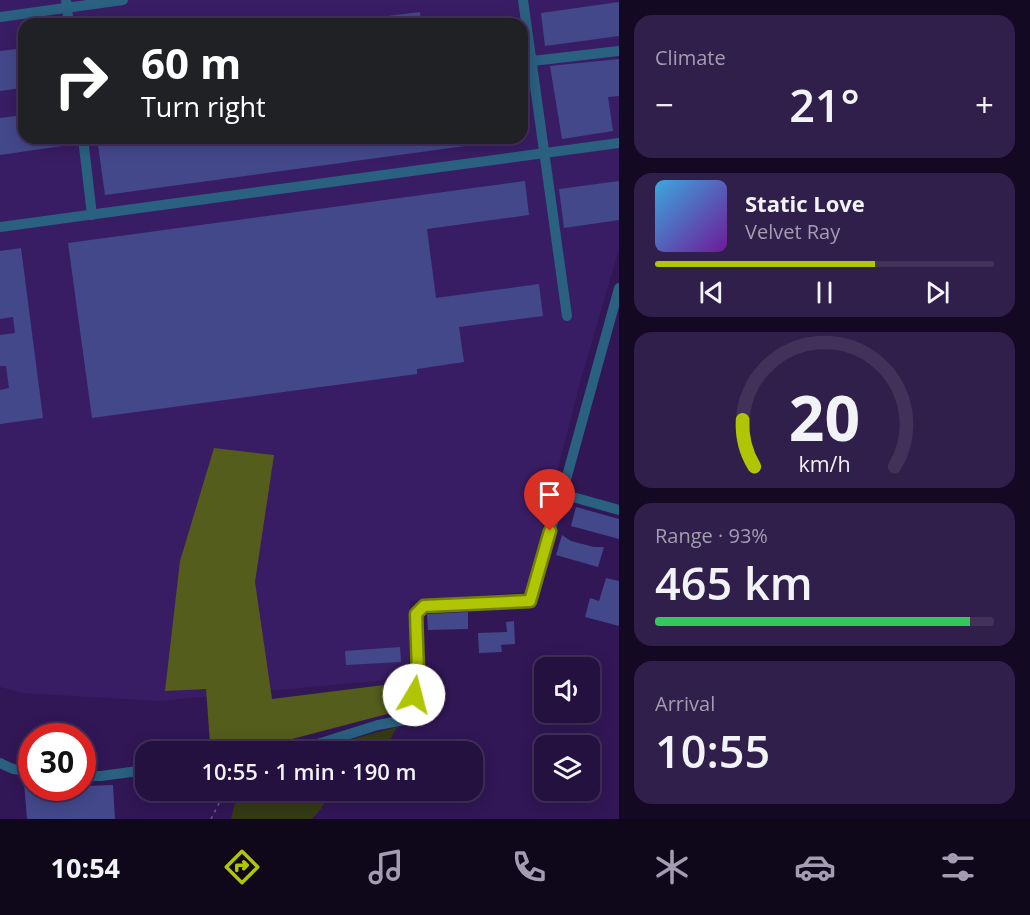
<!DOCTYPE html>
<html lang="en">
<head>
<meta charset="utf-8">
<style>
  body { margin:0; font-family:"Open Sans",sans-serif; background:#311f4b; color:#f1f3f6; height:100vh; display:flex; flex-direction:column; font-size:22px; white-space:nowrap }
  * { box-sizing:border-box; margin:0 }
  p { font-size:20px; color:#a39db1 }
  .icon { flex:none; width:33px; height:33px; fill:none; stroke:currentColor; stroke-width:2; stroke-linecap:round; stroke-linejoin:round }
  .map { position:relative; flex:1; overflow:hidden }
  .side { display:flex; flex-direction:column; gap:15px; padding:15px; background:#140923; width:411px }
  .side>* { flex:none }
  .guide { position:absolute; left:18px; top:18px; width:510px; height:126px; border-radius:18px; box-shadow:0 3px 15px #0003,0 0 0 2px #423159; background:#202124; color:#fff; overflow:hidden }
  .fabs { position:absolute; left:534px; top:657px; display:grid; gap:12px }
  .fabs a { display:grid; place-items:center; width:66px; height:66px; border-radius:12px; background:#251140; box-shadow:0 3px 15px #0003,0 0 0 2px #423159; font-size:30px }
  .speed { position:absolute; left:18px; top:723px; display:flex; gap:12px; font-size:30px; font-weight:700; text-align:center }
  .speed>* { display:grid; place-content:center; width:78px; height:78px; border-radius:50%; background:#251140; box-shadow:0 3px 15px #0003,0 0 0 2px #423159; line-height:1 }
  .speed .limit { border:9px solid #d22; background:#fff; color:#111 }
  .pin { position:absolute; display:grid; place-items:center; width:51px; height:51px; color:#fff; margin:-62px -26px; border-radius:50% 50% 50% 0; rotate:-45deg; box-shadow:0 0 6px #0007 }
  .pin .icon { rotate:45deg }
  .me { position:absolute; width:66px; margin:-33px; rotate:8deg; stroke-linejoin:round; filter:drop-shadow(0 0 4px #0008) }
  .turn { display:flex; align-items:center; gap:21px; height:126px; padding:0 24px; font-size:27px }
  .turn .icon { width:78px; height:78px; stroke-width:2.5 }
  .turn b { display:block; font-size:42px; line-height:51px }
  .big { font-size:45px; font-weight:600; line-height:1.1 }
  .side .card { flex:1; display:flex; flex-direction:column; justify-content:center; gap:9px; min-width:0; padding:0 21px; border-radius:18px; background:#311f4b }
  .side .dial { align-items:center; gap:0 }
  .dial svg { height:156px; overflow:visible; fill:none; stroke:#423159; stroke-width:7; stroke-linecap:round; text-anchor:middle }
  .dial text { fill:#f1f3f6; stroke:none }
  .song { display:flex; align-items:center; gap:18px }
  .cover { width:72px; height:72px; border-radius:9px; background:linear-gradient(135deg,hsl(200 70% 55%),hsl(280 70% 35%)) }
  .played { height:6px; border-radius:3px; background:linear-gradient(90deg,#b0c503 65%,#423159 65%) }
  .keys { display:flex; justify-content:space-around; direction:ltr }
  .heat { display:flex; justify-content:space-between; align-items:center; font-size:33px; direction:ltr }
  .charge { height:9px; border-radius:4px; background:linear-gradient(90deg,#34c759 93%,#423159 0) }
  .trip { position:absolute; left:135px; top:741px; width:348px; height:60px; border-radius:18px; background:#251140; box-shadow:0 3px 15px #0003,0 0 0 2px #423159; font-weight:600; line-height:60px; text-align:center }
  .menu { display:flex; height:96px; justify-content:space-around; align-items:center; background:#0f071a; color:#a39db1 }
  .menu .icon { width:42px; height:42px }
  .menu .selected { color:#b0c503 }
  .menu b { font-size:27px; color:#f1f3f6 }
  main { display:flex; flex:1; min-height:0 }
  .map>svg:first-child { display:block }
</style>
</head>
<body>
<main>
<div class="map">
<svg width="619" height="819" viewBox="0 0 619 819">
  <rect width="100%" height="100%" fill="#311756"/>
  <path fill="#391d64" fill-rule="evenodd" d="M0 0H619V249L581 379 526 592 410 601 409 678 159 701 22 693 0 687ZM24 24H522V138H24Z"/>
  <path fill="#343b13" d="M397 727 384 751H308Z
    M238 791V790L329 791 321 809 312 819H231Z"/>
  <path fill="#545d1c" d="M214 448 274 455 255 582 272 699 392 684 391 713 273 744 210 743 206 689 165 691 180 561Z"/>
  <path fill="#43488b" d="M619 2V36L545 46 541 13Z
    M420 12 421 24H363V19Z
    M17 49 21 88 0 91V51Z
    M619 59V96L608 97 613 131 562 139 550 66Z
    M24 115V138H61L62 146 0 155V118Z
    M97 138H487V143L105 195Z
    M525 181 529 215 427 229 436 298 539 284 543 316 459 327 464 362 417 369V374L92 418 68 243Z
    M619 181V220L564 228 559 189Z
    M21 248 43 418 0 424V390L9 388 6 366H0V335L15 333 13 317 0 319V251Z
    M576 507 619 519V539L571 526Z
    M562 535 571 541 594 547H604L598 567 556 555Z
    M606 578 619 581V626L585 617 590 598 599 601Z
    M468 612V629L428 630 427 614Z
    M514 621 515 644 501 645 502 652 479 653 478 633 507 632 506 622Z
    M400 647 401 662 346 665 345 651Z
    M24 782H32V788L113 785 115 819H27Z"/>
  <g fill="none" stroke-linecap="round" stroke-linejoin="round">
    <path stroke="#6d5a8a" stroke-width="1.5" stroke-dasharray="3 4.5" stroke-linecap="butt" d="M211 819 226 790"/>
    <path stroke="#2a6080" stroke-width="10" d="M66 0 69 24
      M523 0 567 316
      M0 17 123 0
      M532 61 619 51
      M83 138 92 215
      M0 227 619 143
      M562 494 619 510
      M292 752 378 725 404 720 409 716 418 673 416 614 424 606 530 601 538 569 562 494 619 288
      M0 763 13 769 32 771
      M82 776H101L146 770"/>
  </g>
  <g fill="none" stroke-linecap="round" stroke-linejoin="round">
    <g stroke="#728002" stroke-width="15">
      <path id="route" d="M414 695 418 673 416 614 424 606 530 601 550 531"/>
    </g>
    <use href="#route" stroke="#b0c503" stroke-width="10"/>
  </g>
</svg>
<div class="fabs">
<a><svg class="icon" aria-label="sound" viewBox="0 0 24 24"><path d="M4 9h4l5-4v14l-5-4H4zM17 9q2 3 0 6"/></svg></a>
<a><svg class="icon" aria-label="layers" viewBox="0 0 24 24"><path d="M12 4l9 5-9 5-9-5zM3 14l9 5 9-5"/></svg></a>
</div>
<div class="speed"><div class="limit">30</div></div>
<div class="pin" style="left:550px;top:531px;background:#d93025"><svg class="icon" aria-label="arrive" viewBox="0 0 24 24"><path d="M6 21V4h12l-3 4 3 4H6"/></svg></div>
<svg class="me" style="left:414px;top:695px" viewBox="-20 -20 40 40"><circle r="19" fill="#fff"/><path d="M0-13L10 11 0 6-10 11z" fill="#b0c503"/></svg>
<div class="trip">10:55 · 1 min · 190 m</div>
<div class="guide">
<div class="turn"><svg class="icon" aria-label="right" viewBox="0 0 24 24"><path d="M7 20v-9h11M14 6l5 5-5 5"/></svg><div><b>60 m</b>Turn right</div></div>
</div>
</div>
<section class="side">
<div class="card"><p>Climate</p>
<div class="heat"><a>−</a><b class="big">21°</b><a>+</a></div>
</div>
<div class="card">
<div class="song"><i class="cover"></i><div><b>Static Love</b><p>Velvet Ray</p></div></div>
<div class="played"></div>
<div class="keys"><svg class="icon" aria-label="previous" viewBox="0 0 24 24"><path d="M18 5L8 12l10 7zM5 5v14"/></svg><svg class="icon" aria-label="pause" viewBox="0 0 24 24"><path d="M8 5v14M16 5v14"/></svg><svg class="icon" aria-label="next" viewBox="0 0 24 24"><path d="M6 5l10 7-10 7zM19 5v14"/></svg></div>
</div>
<div class="card dial"><svg viewBox="0 0 100 80">
<path d="M14 69A42 42 0 1 1 86 69"/>
<path d="M14 69A42 42 0 0 1 8 45" stroke="#b0c503"/>
<text x="50" y="56" font-size="32" font-weight="700">20</text>
<text x="50" y="72" font-size="11">km/h</text>
</svg></div>
<div class="card"><p>Range · 93%</p><b class="big">465 km</b><div class="charge"></div></div>
<div class="card"><p>Arrival</p><b class="big">10:55</b></div>
</section>
</main>
<nav class="menu">
<b>10:54</b>
<svg class="icon selected" aria-label="directions" viewBox="0 0 24 24"><path d="M12 3l9 9-9 9-9-9zM9 14v-3h6M13 9l2 2-2 2"/></svg>
<svg class="icon" aria-label="music" viewBox="0 0 24 24"><path d="M9 18V5l10-2v13"/><circle cx="6" cy="18" r="3"/><circle cx="16" cy="16" r="3"/></svg>
<svg class="icon" aria-label="phone" viewBox="0 0 24 24"><path d="M5 4h4l2 5-3 2q2 4 5 5l2-3 5 2v4C11 20 4 13 5 4z"/></svg>
<svg class="icon" aria-label="climate" viewBox="0 0 24 24"><path d="M12 3v18M4 7l16 10M4 17L20 7"/></svg>
<svg class="icon" aria-label="car" viewBox="0 0 24 24"><path d="M5 17H2v-5l4-1 3-4h7l3 4 3 1v5h-3M9 17h6M6 11h13"/><circle cx="7" cy="17" r="2"/><circle cx="17" cy="17" r="2"/></svg>
<svg class="icon" aria-label="filters" viewBox="0 0 24 24"><path d="M4 7h16M4 17h16"/><circle cx="9" cy="7" r="2"/><circle cx="15" cy="17" r="2"/></svg>
</nav>
</body>
</html>
